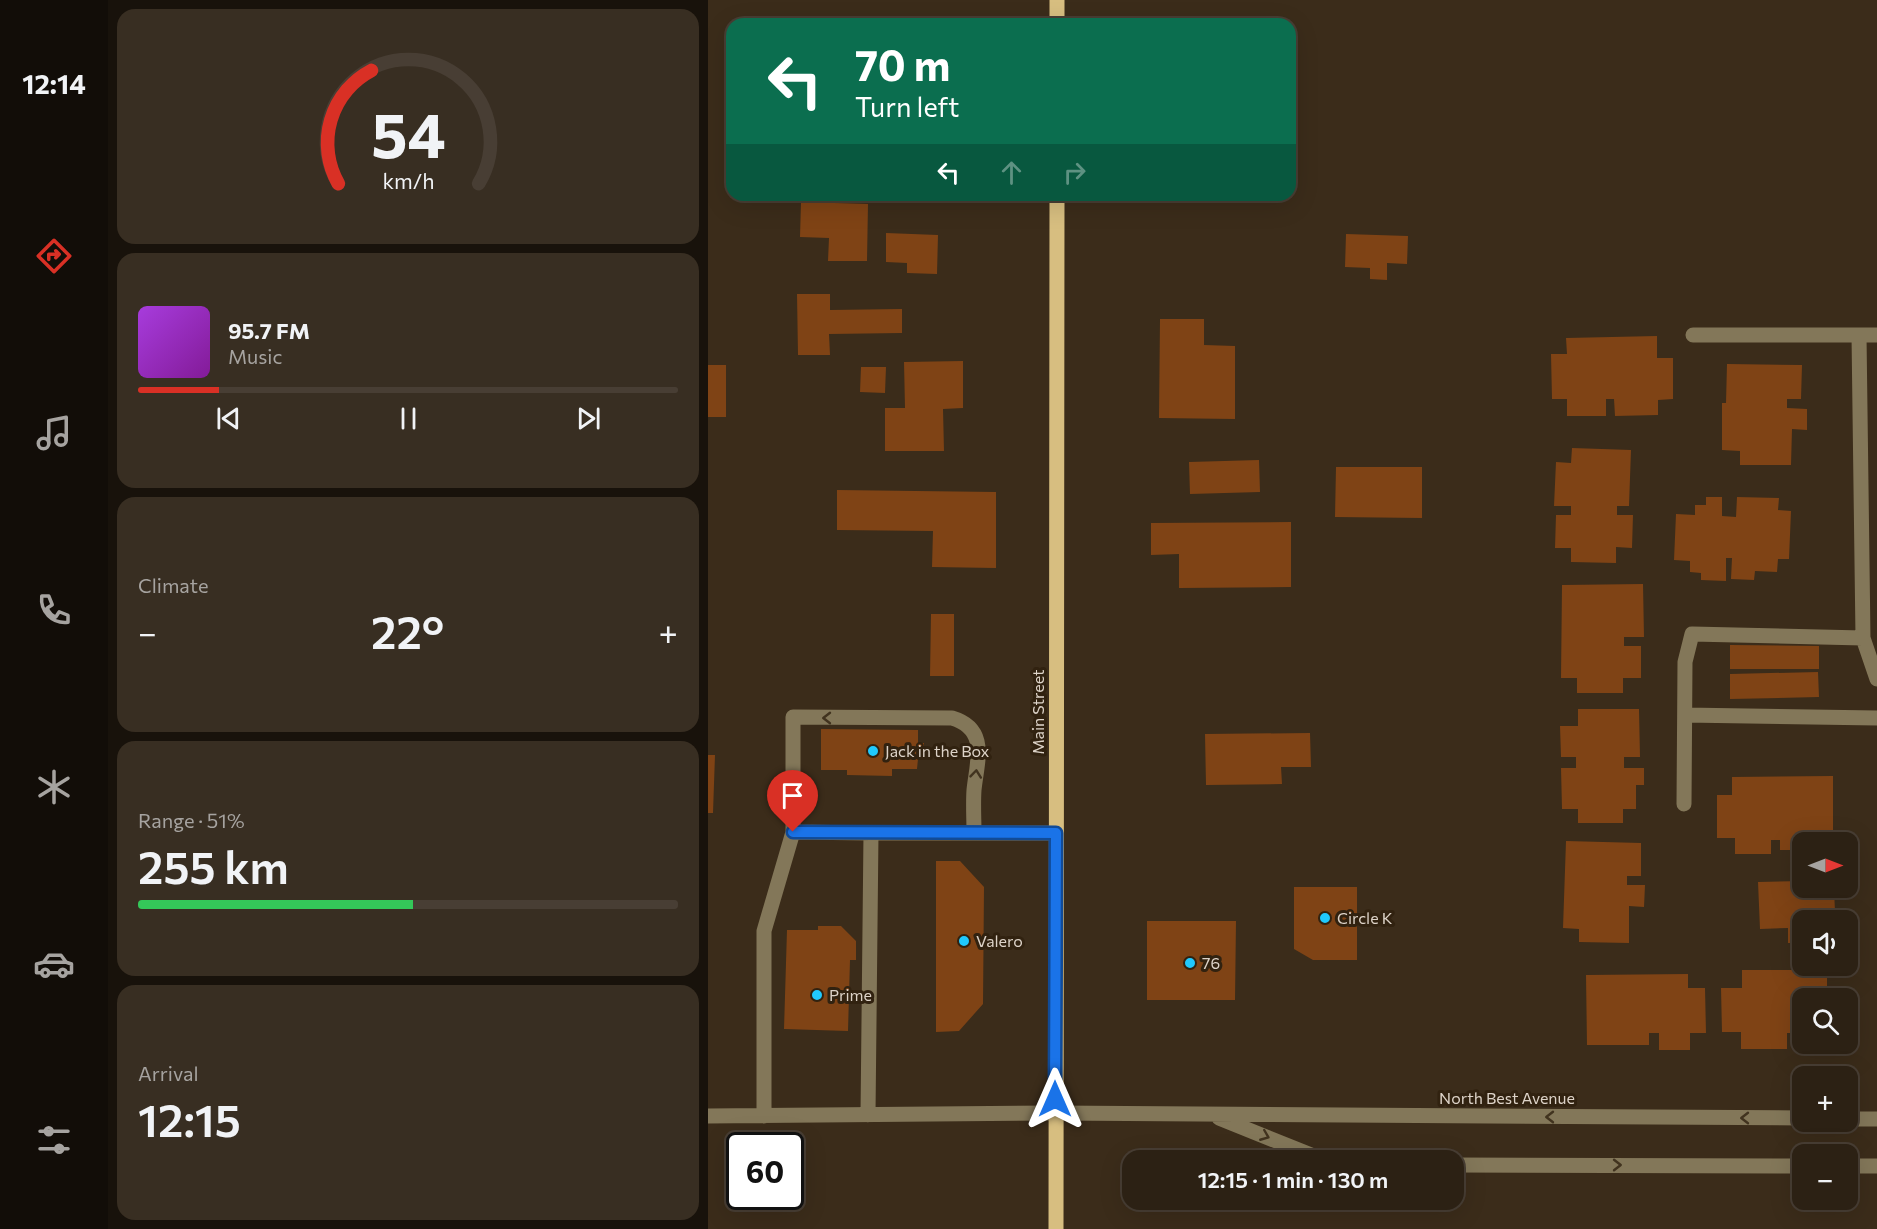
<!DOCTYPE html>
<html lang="en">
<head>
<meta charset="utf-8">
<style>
  body { margin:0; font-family:Commissioner,sans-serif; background:#382e22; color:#f1f3f6; height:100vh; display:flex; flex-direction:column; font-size:22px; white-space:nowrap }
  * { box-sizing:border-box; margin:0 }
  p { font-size:20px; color:#a6a3a0 }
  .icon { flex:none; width:33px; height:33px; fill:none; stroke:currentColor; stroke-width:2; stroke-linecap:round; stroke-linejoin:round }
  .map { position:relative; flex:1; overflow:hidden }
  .sheet { display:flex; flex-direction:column; gap:9px; padding:9px; background:#18120b; width:600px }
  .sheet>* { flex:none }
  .guide { position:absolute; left:18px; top:18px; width:570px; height:183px; border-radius:18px; box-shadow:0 6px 24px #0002,0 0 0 2px #483e34; background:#0b6e4f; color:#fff; overflow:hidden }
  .needle { width:39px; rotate:90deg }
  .fabs { position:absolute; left:1084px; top:832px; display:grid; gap:12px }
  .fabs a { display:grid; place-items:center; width:66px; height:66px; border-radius:12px; background:#2c2114; box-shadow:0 6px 24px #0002,0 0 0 2px #483e34; font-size:30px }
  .speed { position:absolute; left:18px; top:1132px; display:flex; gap:12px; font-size:30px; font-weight:700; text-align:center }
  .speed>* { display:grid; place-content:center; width:78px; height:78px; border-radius:50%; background:#2c2114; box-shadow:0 6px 24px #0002,0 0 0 2px #483e34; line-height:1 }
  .speed .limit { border:3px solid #111; border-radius:9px; background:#fff; color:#111 }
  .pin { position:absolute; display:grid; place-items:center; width:51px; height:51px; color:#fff; margin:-62px -26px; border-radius:50% 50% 50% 0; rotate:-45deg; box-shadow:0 0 6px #0007 }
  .pin .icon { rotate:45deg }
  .me { position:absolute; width:66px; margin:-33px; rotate:0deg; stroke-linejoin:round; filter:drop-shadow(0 0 4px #0008) }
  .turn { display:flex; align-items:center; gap:21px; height:126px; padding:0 30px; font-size:27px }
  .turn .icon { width:78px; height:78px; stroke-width:2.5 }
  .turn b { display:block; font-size:42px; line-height:51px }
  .lanes { display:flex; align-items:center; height:57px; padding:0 30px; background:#0003; justify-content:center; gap:30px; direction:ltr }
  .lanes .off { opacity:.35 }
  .big { font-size:45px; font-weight:600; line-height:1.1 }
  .sheet .tile { flex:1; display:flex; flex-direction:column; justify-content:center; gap:9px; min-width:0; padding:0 21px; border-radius:18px; background:#382e22 }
  .sheet .dial { align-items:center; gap:0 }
  .dial svg { height:156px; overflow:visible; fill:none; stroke:#483e34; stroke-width:7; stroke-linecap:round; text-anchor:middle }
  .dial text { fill:#f1f3f6; stroke:none }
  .song { display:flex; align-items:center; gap:18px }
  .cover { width:72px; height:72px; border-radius:9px; background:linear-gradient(135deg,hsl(280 70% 55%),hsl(290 70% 35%)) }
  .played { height:6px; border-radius:3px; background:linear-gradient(90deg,#d93025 15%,#483e34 15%) }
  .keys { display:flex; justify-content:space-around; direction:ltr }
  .heat { display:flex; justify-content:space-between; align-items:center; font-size:33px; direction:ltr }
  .charge { height:9px; border-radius:4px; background:linear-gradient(90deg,#34c759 51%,#483e34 0) }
  .trip { position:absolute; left:414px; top:1150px; width:342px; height:60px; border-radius:18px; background:#2c2114; box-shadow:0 6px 24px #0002,0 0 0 2px #483e34; font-weight:600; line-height:60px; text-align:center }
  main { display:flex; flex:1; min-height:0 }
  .menu { display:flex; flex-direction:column; width:108px; justify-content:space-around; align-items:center; background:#120d08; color:#a6a3a0 }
  .menu .icon { width:42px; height:42px }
  .menu .current { color:#d93025 }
  .menu b { font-size:27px; color:#f1f3f6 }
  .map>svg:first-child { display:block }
</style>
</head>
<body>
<main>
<nav class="menu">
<b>12:14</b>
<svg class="icon current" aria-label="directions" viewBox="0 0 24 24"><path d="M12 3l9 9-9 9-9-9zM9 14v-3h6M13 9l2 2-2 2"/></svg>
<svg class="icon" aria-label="music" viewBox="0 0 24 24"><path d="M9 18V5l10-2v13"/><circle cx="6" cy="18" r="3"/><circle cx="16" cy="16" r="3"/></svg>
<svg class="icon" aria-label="phone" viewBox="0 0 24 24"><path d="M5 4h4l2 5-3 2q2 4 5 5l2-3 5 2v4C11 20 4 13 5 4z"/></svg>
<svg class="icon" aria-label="climate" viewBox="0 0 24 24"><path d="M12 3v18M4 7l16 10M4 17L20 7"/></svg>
<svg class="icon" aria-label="car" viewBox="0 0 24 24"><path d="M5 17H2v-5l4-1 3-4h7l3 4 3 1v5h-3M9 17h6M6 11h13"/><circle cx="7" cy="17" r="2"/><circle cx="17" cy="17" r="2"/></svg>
<svg class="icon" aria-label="filters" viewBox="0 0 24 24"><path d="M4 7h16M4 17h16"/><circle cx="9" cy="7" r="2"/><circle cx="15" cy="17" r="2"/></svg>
</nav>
<section class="sheet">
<div class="tile dial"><svg viewBox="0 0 100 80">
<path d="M14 69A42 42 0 1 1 86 69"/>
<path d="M14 69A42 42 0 0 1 31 11" stroke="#d93025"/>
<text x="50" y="56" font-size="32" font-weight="700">54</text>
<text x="50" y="72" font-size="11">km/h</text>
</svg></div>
<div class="tile">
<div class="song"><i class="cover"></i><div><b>95.7 FM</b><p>Music</p></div></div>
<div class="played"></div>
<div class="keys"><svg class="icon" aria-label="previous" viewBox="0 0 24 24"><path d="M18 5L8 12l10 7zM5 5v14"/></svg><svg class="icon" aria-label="pause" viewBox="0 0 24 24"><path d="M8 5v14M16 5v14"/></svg><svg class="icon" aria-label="next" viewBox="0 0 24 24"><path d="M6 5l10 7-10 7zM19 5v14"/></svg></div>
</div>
<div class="tile"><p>Climate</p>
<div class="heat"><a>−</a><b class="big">22°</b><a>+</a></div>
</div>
<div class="tile"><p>Range · 51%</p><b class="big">255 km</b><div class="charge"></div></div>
<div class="tile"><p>Arrival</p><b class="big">12:15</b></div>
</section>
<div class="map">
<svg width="1169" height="1229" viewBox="0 0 1169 1229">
  <rect width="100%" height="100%" fill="#3b2c1a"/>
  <path fill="#7f4315" d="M93 202 160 204 159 261H120L121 238 92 237Z
    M178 233 230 235 229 274 199 273V263L178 262Z
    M638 234 700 236 699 264 679 263V280L662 279V268L637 267Z
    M89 294H122V310L194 309V333L121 334 122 355H90Z
    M452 319H496V345L527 346V419L451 418Z
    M949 336V358H965V399L950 400V415L907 416 906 399H898V416H859V399H844L843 354H859L858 338Z
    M255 361V408L235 409 236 451H177V408H197L196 362Z
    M1019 364 1094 365 1093 399H1079V408L1099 409V430L1084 429 1083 465H1032V451L1014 450V403H1018Z
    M0 365H18V417H0Z
    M153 367H178L177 393 152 392Z
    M864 448 923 450 921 506H909V515H925L924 548 908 547V563L863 562V548H847L848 515H863V506H846L848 462 863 463Z
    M551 460 552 492 482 494 481 462Z
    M628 467H714V518L627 517Z
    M129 490 288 492V568L224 567 225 531 129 530Z
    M998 497H1014V516L1028 517 1029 497 1071 498 1070 510 1083 511 1081 559H1070L1069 572 1047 571 1046 580 1023 579 1024 558H1018V581L993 580V573L982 572V561L966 560 968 514 987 515V505H998Z
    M583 522V587L471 588V554L443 555V523Z
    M935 584 936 637H916V646H933V678H915V693H869V678H853L854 585Z
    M223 614H246V676H222Z
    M1022 645 1111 646V669H1022Z
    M1110 672 1111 697 1022 699V674Z
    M870 709H931L932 757H916V768H936V785H928V809H915V823H870V809H854L853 768H868V757H853L852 726H870Z
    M113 729 210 730V743H216V759H210L209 769H184V776L139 775V770H113Z
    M602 733 603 767H573L574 784 498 785 497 734Z
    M0 755H7L5 813H0Z
    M1125 776V843H1095V850H1072V840H1063V854H1027V838H1009V795H1024V777Z
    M858 841 933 843V876H919V885H937L936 907 921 906V943L871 942V929L855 928Z
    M228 861H252L276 887 275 1004 251 1031 228 1032Z
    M1095 881V888H1126L1127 912H1124V921H1095V943H1080V928L1052 929 1050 882Z
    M586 887H649V960H605L586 949Z
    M439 921H528L527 1000H439Z
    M110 926H133L148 941V960H142L140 1031 76 1029 79 930H110Z
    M1034 970H1119V988H1135V999H1095V1044H1113V1049H1089V1033H1079V1049H1033V1032H1014L1013 988H1034Z
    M980 974V988H997L998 1033H982V1050H951V1033H941V1045H879L878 975Z"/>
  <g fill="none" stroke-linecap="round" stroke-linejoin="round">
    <path stroke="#837759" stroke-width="15" d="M985 335H1169
      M1151 335 1155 638 1169 679
      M977 715 1169 718
      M976 804 977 662 984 634 1155 638
      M85 832 163 833
      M160 1115 163 833H348
      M0 1116 347 1113 1095 1118
      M56 1116V931L85 832V717L244 718C281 729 269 761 266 790 265 804 266 819 266 833
      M511 1118 618 1161
      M1140 1119H1169
      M746 1165 1095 1166
      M1140 1166H1169"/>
    <path stroke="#d7be80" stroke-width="15" d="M349 0V24
      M348 1229 349 195"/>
  </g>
  <defs><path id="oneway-chevron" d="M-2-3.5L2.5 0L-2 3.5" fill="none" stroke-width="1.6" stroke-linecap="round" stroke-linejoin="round" transform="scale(1.5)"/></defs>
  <g stroke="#41331f">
    <use href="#oneway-chevron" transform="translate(119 718) rotate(-180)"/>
    <use href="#oneway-chevron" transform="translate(268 774) rotate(-84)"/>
    <use href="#oneway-chevron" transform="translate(842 1117) rotate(-180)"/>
    <use href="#oneway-chevron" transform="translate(1037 1118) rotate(-180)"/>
    <use href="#oneway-chevron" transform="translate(557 1136) rotate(22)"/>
    <use href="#oneway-chevron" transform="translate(909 1165)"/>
  </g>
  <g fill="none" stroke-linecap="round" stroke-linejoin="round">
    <g stroke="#114b97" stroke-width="15">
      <path id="route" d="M85 832 348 833 347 1099"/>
    </g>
    <use href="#route" stroke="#1a73e8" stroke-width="10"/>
  </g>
  <g fill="#20c9fd" stroke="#312210" stroke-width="2">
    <circle cx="165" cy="751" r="6"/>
    <circle cx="617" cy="918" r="6"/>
    <circle cx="256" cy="941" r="6"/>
    <circle cx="482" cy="963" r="6"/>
    <circle cx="109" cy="995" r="6"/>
  </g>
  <g text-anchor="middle" stroke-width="6" stroke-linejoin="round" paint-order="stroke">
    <g font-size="16" fill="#ddd3c8" stroke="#312210">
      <text transform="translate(330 712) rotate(-90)" y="6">Main Street</text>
      <text x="799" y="1104">North Best Avenue</text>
    </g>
    <g font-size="16" fill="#ddd3c8" stroke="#312210" text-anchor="start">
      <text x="177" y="757">Jack in the Box</text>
      <text x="629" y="924">Circle K</text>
      <text x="268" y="947">Valero</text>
      <text x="494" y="969">76</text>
      <text x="121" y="1001">Prime</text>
    </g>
  </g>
</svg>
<div class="fabs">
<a><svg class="needle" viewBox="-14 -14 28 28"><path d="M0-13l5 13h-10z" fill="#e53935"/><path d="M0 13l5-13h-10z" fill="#a6a3a0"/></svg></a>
<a><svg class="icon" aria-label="sound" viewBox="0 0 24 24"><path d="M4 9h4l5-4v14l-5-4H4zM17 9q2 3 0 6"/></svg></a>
<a><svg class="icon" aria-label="search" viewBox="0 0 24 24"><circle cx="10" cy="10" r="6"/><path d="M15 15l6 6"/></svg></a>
<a>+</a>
<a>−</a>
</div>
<div class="speed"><div class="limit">60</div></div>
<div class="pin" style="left:85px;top:832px;background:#d93025"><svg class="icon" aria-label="arrive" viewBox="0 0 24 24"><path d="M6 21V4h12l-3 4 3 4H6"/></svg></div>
<svg class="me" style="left:347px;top:1099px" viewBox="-20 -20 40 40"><path d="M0-17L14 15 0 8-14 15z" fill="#1a73e8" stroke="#fff" stroke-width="4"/></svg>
<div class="trip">12:15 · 1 min · 130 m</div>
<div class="guide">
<div class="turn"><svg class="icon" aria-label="left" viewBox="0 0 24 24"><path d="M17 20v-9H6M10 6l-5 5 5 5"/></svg><div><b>70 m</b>Turn left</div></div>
<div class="lanes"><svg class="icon" aria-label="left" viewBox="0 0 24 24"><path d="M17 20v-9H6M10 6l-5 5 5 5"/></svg><svg class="icon off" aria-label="ahead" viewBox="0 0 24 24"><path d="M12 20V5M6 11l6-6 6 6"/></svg><svg class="icon off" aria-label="right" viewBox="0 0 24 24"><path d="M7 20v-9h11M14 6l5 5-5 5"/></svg></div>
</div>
</div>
</main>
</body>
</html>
